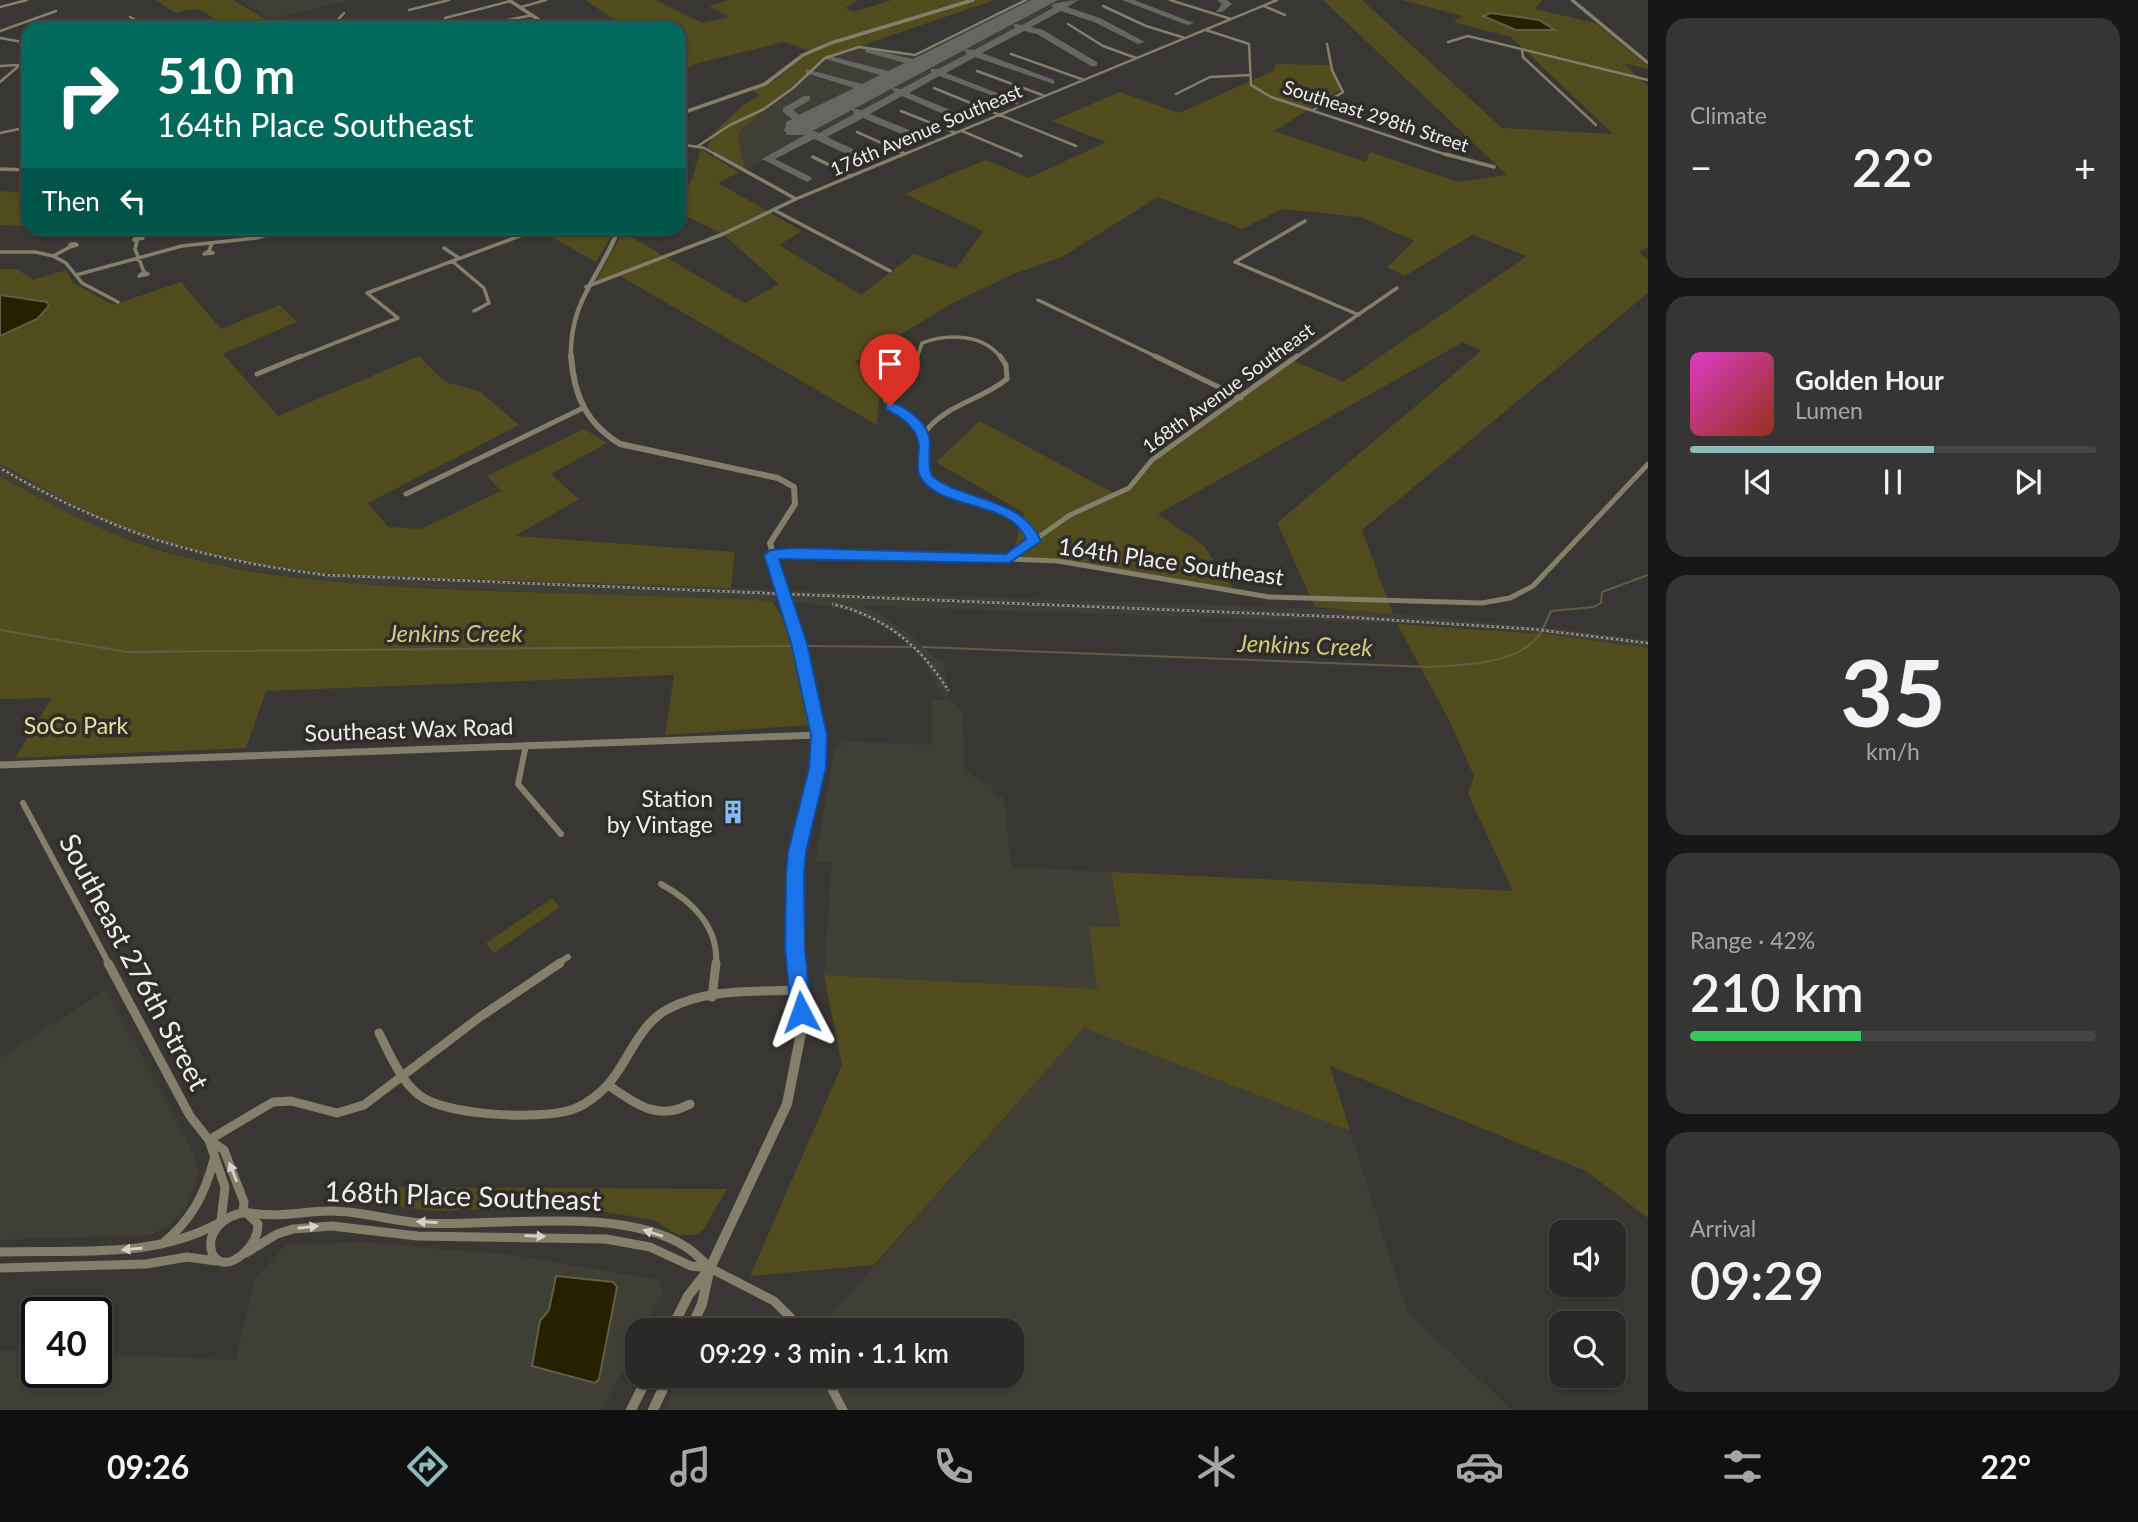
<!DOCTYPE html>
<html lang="en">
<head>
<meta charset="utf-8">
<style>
  body { margin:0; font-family:Lato,sans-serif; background:#363533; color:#f1f3f6; height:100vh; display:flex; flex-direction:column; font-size:26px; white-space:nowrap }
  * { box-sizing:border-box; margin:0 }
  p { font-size:23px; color:#a5a6a7 }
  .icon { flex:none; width:38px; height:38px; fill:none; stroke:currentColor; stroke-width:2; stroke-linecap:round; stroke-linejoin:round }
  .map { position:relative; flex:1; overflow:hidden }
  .side { display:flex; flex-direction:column; gap:18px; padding:18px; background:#171715; width:490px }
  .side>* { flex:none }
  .top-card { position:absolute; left:21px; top:21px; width:665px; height:214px; border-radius:21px; box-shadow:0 2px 5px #0004,0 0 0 2px #464544; background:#00695c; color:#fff; overflow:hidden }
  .tools { position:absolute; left:1549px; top:1220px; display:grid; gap:14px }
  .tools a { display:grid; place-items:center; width:77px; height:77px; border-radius:14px; background:#2a2927; box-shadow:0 2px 5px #0004,0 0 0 2px #464544; font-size:35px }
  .speed { position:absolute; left:21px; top:1297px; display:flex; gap:14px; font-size:35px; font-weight:700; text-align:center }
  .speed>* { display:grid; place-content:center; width:91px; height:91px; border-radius:50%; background:#2a2927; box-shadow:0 2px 5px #0004,0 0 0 2px #464544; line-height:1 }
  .speed .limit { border:4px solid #111; border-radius:10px; background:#fff; color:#111 }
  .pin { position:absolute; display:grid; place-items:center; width:60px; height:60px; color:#fff; margin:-72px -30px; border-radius:50% 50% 50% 0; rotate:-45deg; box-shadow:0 0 7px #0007 }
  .pin .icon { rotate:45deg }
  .me { position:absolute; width:77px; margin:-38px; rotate:356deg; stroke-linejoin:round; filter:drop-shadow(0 0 5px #0008) }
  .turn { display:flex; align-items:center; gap:24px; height:147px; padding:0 21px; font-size:32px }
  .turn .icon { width:91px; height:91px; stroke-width:2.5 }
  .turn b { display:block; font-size:49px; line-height:60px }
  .then { display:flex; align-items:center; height:66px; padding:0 21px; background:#0003; gap:14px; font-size:26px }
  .big { font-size:52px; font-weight:600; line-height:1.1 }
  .side .card { flex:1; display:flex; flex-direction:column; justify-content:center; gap:10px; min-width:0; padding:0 24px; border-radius:21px; background:#363533 }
  .side .dial { align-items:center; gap:0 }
  .dial b { font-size:91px; line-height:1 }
  .song { display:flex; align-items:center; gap:21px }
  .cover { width:84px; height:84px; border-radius:10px; background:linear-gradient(135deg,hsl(310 70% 55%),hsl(10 70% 35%)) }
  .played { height:7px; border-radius:4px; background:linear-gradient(90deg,#8bbbb9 60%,#464544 60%) }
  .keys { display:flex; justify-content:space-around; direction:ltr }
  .heat { display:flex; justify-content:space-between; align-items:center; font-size:38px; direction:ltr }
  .charge { height:10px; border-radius:5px; background:linear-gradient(90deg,#34c759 42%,#464544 0) }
  .trip { position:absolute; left:625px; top:1318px; width:399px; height:70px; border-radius:21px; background:#2a2927; box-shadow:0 2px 5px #0004,0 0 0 2px #464544; font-weight:600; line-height:70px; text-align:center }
  .menu { display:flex; height:112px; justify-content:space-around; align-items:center; background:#111010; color:#a5a6a7 }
  .menu .icon { width:49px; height:49px }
  .menu .active { color:#8bbbb9 }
  .menu b { font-size:32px; color:#f1f3f6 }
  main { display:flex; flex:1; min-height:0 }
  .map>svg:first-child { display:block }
</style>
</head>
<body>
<main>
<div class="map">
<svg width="1648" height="1410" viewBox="0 0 1648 1410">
  <rect width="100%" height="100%" fill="#383734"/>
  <path fill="#403f36" d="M239 0H352L271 19Z
    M1025 0H1073L942 70 745 169 738 141 740 130 825 58 859 47 915 55Z
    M0 463 80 509 162 541 226 557 331 574 1351 610 1561 629 1648 640V648L1546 634 1443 625 861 606 878 613 911 635 935 658 943 661 948 696 962 711 965 769 980 782 991 784 994 797H1004L1011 867 1111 872 1120 928 1090 926 1097 989 824 975 832 863H815L834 750 842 746V741L932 745 931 700H945L922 657 897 631 850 611 808 603 336 584 202 562 118 536 66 513 0 476Z
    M107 989 194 1155 198 1169 196 1185 185 1210 169 1225 150 1235 0 1240V1058Z
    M1084 1028 1350 1131 1407 1312 1512 1410H664L680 1376H1012V1330H818Z
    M363 1242 513 1255 659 1280 662 1294 644 1330H637V1343L602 1410H0V1350L37 1351V1372H96V1354L236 1360 255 1278 286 1245Z"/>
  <path fill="#514c1e" d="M156 0H233L281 28C266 28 243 32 230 27 204 17 208 3 175 13Z
    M585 0H656L702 23 729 17 709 6 729 0H857L845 8 853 12 892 0H995L825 58 740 130 738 141 745 169 709 148 707 147 711 140 707 139 743 105 760 95 752 90 775 80 811 51 784 42 694 64 679 74V28H658L648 23 627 28Z
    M1323 0H1362L1502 128 1613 134 1511 37 1453 22 1463 16 1402 0H1542L1535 9 1595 23 1648 66V69L1623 63 1648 86V247L1639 252 1648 260V293L1362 530 1393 614 1315 607 1277 523 1481 351 1463 342 1158 514 1204 546 1235 591 1012 556 1024 513 936 462 980 421 1117 495 1130 488 1161 453 1292 360 1343 382 1527 256 1472 235 1405 276 1387 267 1414 241 1361 217 1282 209 1242 229 1158 197 1062 257 1011 275 951 304 855 362 880 376 877 425 620 276 593 286 623 232 744 303 779 284 723 234 679 213V200L693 178 700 149 739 172 718 183 802 231 779 245 861 295 914 254 956 269 983 231 904 194 986 160 1029 178 1106 142 1052 121 1120 92 1179 113 1273 71 1276 64 1329 65 1342 89 1274 131 1366 162 1370 152 1459 182 1507 175Z
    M0 191 28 194V226L0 225Z
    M536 228H616L596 262Z
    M0 269H17L33 280 66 270 73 283 113 305 181 282 221 329 280 305 297 322 223 354 278 416 419 356 445 382 479 391 519 425 368 503 388 527 421 529 501 491 487 476 584 429 607 443 551 474 579 499 515 536 735 552 731 588 331 574C264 565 196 555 133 531 86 514 43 488 0 463Z
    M0 476C46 502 92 528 143 545 256 582 375 586 492 591 586 594 679 597 772 601L787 625 811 725 665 735 674 675 266 691 246 748 15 758 52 698 0 699Z
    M1397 624 1546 634 1648 648V1218L1586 1171 1330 1066 1350 1131 1084 1028 874 1265 750 1276 842 1065 824 975 1097 989 1089 926 1120 927 1111 872 1513 891 1468 794 1474 776 1450 722Z
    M552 898 560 907 494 953 486 943Z
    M359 1187 727 1189 703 1230 696 1235H678L653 1220 572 1206 432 1211 323 1197Z"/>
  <path fill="#242000" stroke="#615e47" stroke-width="2" d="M1491 13 1539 20 1555 30H1516L1483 16Z
    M0 295 47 302 49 306 37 319 0 336Z
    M556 1276 613 1282 617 1287 599 1379 595 1383 532 1366 540 1321 549 1310Z"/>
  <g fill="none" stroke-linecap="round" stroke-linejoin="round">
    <path stroke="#615e47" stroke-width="2" d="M0 630 127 652 795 646
      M801 646 913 647
      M923 647 1429 667C1462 665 1510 665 1535 640 1543 632 1546 621 1551 611L1594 607 1601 603 1602 592 1648 575"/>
    <path fill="#666663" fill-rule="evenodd" d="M1031 0H1041L798 124 819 133 854 114 852 109 862 110 894 93 892 88 901 89 931 73V69H938L967 54 964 49 974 50 1015 28 1013 24 1022 25 1053 8 1052 4C1061 3 1069 0 1079 0L1067 7 1100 18 1145 42 1138 44 1094 22 1061 11 1031 27 1043 30 1097 62V66H1091L1037 34 1024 31 982 53 1054 80V84L975 57 946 73 1018 101V105L939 76 909 93 965 116V120H957L902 96 870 114 919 134V138H911L863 118 827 137 868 156V160H860L814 139 775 159 811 177 812 179 807 182 762 159 805 135 786 126V122L792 119 783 112V108L804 96H810V100L793 110 799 115 854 88 806 73V69L862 84 880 75 826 59V55L888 71 905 63 865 52V48L913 59Z
      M1122 0H1134L1194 23 1187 25Z
      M1217 0H1227L1232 4 1222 12H1216L1222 4Z"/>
    <path fill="#666663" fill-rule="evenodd" d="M1033 0H1058L805 135H787L784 130 787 125Z"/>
    <path stroke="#82806b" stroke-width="2.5" d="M1170 0 1231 19
      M1103 6 1146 26 1185 38
      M1264 6 1285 15
      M0 7 27 0
      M521 7 546 0
      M409 10 449 0
      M130 17 150 28
      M445 18 511 1
      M498 22 533 15
      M334 24 344 13
      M1068 24 1103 46 1136 58
      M225 28 283 21 363 28
      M515 28 543 22
      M1206 30 1249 44 1251 85 1271 97 1450 156
      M0 31 56 11
      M0 38 28 43
      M1448 42 1468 36 1648 80
      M1522 50 1523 57 1596 125
      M1011 54 1084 80
      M0 66 18 65
      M977 71 1045 96
      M0 82 28 58
      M934 88 1076 146
      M1176 94 1210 77 1250 75
      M1313 110 1343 92 1332 70 1327 44
      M901 111 956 133
      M962 131 1021 156
      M857 132 906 154
      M0 133 28 127
      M679 144 704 148 719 156
      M698 146 730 125 764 109 793 88 825 58 859 47 915 55 1026 0
      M900 156 1277 0"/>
    <path stroke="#82806b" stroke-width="3.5" d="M715 154 796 199
      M1017 154 1021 156
      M1445 154 1494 167
      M813 157 852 176
      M0 169 28 170
      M774 210 890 271
      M136 237 143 238 134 240Z
      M137 241 135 249 144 272
      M71 244H76L77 245 69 247Z
      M444 248 459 258
      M209 251 213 253 204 254Z
      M209 251 212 243
      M0 252H35L53 256 66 263 82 283 118 302
      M53 256 70 247
      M452 261 484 288 489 303 474 311
      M1235 262 1359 315
      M1235 262 1305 221
      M144 272 148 274 139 276Z
      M76 275 182 246 256 238 293 228
      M586 287 723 234 796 199 904 154
      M367 293 541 228
      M1038 300 1159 358
      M297 358 398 318 367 293
      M917 358 922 343C948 333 984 334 1001 358
      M1295 358 1397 288"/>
    <path stroke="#82806b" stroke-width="5" d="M917 356 912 371 886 396V401C896 411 912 416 920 428 931 446 914 469 933 484 966 510 1010 502 1034 541
      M1155 356 1241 398
      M257 374 301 356
      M923 435C943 405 980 401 1007 379L1006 365 1000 356
      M406 494 581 409
      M771 555H916L1058 561 1269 597 1482 603 1510 598 1533 586 1648 464
      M1009 558 1070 515 1129 488 1152 460 1297 356"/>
    <path stroke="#82806b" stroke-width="6" d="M526 745 518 784 561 834
      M23 803 109 964
      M661 884C692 901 719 927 716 964
      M557 964 568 957"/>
    <path stroke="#82806b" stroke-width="9" d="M108 963 190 1116 209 1140 225 1187 221 1221
      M712 997 716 963
      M379 1033C390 1054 400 1080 419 1095 446 1116 539 1120 571 1110 580 1107 590 1101 598 1094 627 1071 634 1027 668 1009 707 988 756 992 799 990
      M608 1085C635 1103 657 1122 690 1104
      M209 1140 273 1102 291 1101 337 1113 364 1105 480 1017 560 963
      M209 1140 224 1150 244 1202 243 1212
      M246 1212C275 1219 302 1211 331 1211 362 1211 391 1221 421 1223 497 1227 621 1205 686 1247 695 1252 702 1261 710 1268
      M246 1212 258 1224C258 1236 253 1245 244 1253 208 1286 191 1221 246 1212Z
      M162 1244C191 1221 205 1194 214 1159
      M0 1252C76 1249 150 1260 219 1223
      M246 1253 277 1234 293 1229 332 1226 417 1236 606 1239 650 1247 691 1266 710 1268 774 1301 803 1330
      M0 1268 146 1264 187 1257 216 1261
      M825 1376 843 1410"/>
    <path stroke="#82806b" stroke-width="3.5" d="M509 0 551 28
      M1572 0 1648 63
      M679 114 765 84 803 55 831 43 973 0"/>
    <path stroke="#82806b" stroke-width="4.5" d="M571 358C569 300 601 276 619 228"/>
    <path stroke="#82806b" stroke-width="6" d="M571 356C574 396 586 423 620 444L778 478 794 487 795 504 770 543 791 621"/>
    <path stroke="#82806b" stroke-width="7" d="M790 620 802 656 819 735 818 768 797 852 796 964
      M0 765 819 735"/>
    <path stroke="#82806b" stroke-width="10" d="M671 1330 688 1296 710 1268 787 1104 801 1033 796 963
      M690 1330 702 1304 709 1272
      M631 1410 648 1376
      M653 1410 669 1376"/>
    <g stroke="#959492" stroke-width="2.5">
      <path id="rail" d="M0 468C113 533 196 559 326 575L1345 617 1531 629 1648 643
        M833 604C885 617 920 645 948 690"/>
    </g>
    <use href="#rail" stroke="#2e2d2a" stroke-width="2" stroke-dasharray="2.5" stroke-linecap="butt"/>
  </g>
  <defs><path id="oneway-solid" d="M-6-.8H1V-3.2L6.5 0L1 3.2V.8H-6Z" transform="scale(1.75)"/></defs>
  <g fill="#d3d2cc">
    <use href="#oneway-solid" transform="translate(233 1172) rotate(-112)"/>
    <use href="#oneway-solid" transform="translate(427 1222) rotate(-177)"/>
    <use href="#oneway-solid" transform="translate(308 1227) rotate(-6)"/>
    <use href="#oneway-solid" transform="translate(653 1233) rotate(-162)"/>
    <use href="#oneway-solid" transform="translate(535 1236) rotate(2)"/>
    <use href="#oneway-solid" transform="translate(132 1249) rotate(175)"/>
  </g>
  <path fill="#1a73e8" stroke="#114b97" stroke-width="2" d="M886 403C901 401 925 421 929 436 932 449 926 463 932 476 965 502 1022 497 1041 541L1009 563 779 559 807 643 827 735 826 768 806 852 804 875 805 948 811 1012 808 1019 801 1022 794 1019 791 1012 785 948 786 875 788 852 809 768 811 735 791 643 764 555 771 550 793 548 1006 554 1026 539C1012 505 961 509 933 490 904 470 927 454 915 433 908 421 897 415 886 409Z"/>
  <defs>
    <g id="building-bare" transform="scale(1.89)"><path d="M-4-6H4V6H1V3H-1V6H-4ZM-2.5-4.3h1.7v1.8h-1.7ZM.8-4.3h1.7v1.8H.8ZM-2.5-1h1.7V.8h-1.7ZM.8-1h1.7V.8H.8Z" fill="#86bbfb" stroke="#2e2d2a" stroke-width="2.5" paint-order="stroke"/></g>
  </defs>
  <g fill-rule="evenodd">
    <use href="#building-bare" x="733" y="812"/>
  </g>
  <g text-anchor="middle" stroke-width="7" stroke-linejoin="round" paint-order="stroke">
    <g font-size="19" fill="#eeeeec" stroke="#2e2d2a">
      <text transform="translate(1376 116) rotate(18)" y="7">Southeast 298th Street</text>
      <text transform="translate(926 130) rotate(-23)" y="7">176th Avenue Southeast</text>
      <text transform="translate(1228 388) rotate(-36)" y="7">168th Avenue Southeast</text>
    </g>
    <g font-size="23" fill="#eeeeec" stroke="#2e2d2a">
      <text transform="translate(1171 562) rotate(8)" y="8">164th Place Southeast</text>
      <text transform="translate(409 730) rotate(-2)" y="8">Southeast Wax Road</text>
    </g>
    <g font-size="23" fill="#e9e193" stroke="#2e2d2a">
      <text x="76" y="734">SoCo Park</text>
    </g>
    <g font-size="23" fill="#eeeeec" stroke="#2e2d2a" text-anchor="end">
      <text x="713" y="807">Station<tspan x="713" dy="26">by Vintage</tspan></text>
    </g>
    <g font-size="24" font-style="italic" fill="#d2ca7d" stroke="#2e2d2a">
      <text x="455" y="642">Jenkins Creek</text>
      <text transform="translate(1305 646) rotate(2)" y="8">Jenkins Creek</text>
    </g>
    <g font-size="28" fill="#eeeeec" stroke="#2e2d2a">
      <text transform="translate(134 962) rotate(62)" y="10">Southeast 276th Street</text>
      <text transform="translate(463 1196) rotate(2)" y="10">168th Place Southeast</text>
    </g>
  </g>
</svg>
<div class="tools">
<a><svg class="icon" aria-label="sound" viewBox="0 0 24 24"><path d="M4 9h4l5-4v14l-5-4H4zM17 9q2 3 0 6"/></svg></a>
<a><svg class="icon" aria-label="search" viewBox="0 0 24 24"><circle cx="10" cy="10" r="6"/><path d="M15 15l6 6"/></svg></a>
</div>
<div class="speed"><div class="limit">40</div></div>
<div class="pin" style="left:890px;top:406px;background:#d93025"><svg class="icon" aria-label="arrive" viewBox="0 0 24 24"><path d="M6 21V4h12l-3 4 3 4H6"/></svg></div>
<svg class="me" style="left:801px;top:1012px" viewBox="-20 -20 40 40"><path d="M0-17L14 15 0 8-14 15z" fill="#1a73e8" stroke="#fff" stroke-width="4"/></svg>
<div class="trip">09:29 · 3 min · 1.1 km</div>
<div class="top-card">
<div class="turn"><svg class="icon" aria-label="right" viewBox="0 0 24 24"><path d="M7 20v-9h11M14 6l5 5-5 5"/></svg><div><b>510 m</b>164th Place Southeast</div></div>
<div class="then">Then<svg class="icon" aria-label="left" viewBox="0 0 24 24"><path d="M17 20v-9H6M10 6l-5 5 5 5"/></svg></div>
</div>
</div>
<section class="side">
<div class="card"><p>Climate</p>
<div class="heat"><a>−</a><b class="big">22°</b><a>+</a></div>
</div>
<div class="card">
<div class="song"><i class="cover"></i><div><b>Golden Hour</b><p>Lumen</p></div></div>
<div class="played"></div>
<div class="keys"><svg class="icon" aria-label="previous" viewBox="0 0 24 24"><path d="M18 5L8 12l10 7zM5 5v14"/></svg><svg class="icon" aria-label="pause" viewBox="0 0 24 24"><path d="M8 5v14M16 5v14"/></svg><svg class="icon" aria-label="next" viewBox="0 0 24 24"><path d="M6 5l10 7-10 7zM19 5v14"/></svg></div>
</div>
<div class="card dial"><b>35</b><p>km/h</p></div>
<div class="card"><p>Range · 42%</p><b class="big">210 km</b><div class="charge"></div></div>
<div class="card"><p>Arrival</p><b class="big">09:29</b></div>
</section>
</main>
<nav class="menu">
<b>09:26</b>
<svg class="icon active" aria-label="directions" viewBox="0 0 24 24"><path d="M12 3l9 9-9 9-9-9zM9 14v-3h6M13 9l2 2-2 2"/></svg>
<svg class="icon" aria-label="music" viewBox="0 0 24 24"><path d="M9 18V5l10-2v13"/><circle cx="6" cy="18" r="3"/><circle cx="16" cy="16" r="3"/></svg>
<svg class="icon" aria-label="phone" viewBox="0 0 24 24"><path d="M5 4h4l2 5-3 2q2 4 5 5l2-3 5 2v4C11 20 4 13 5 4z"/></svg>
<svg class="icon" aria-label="climate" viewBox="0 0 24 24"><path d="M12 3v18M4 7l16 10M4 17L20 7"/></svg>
<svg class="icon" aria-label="car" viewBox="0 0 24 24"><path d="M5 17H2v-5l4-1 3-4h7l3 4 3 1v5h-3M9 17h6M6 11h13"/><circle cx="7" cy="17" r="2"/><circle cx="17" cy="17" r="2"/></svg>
<svg class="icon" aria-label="filters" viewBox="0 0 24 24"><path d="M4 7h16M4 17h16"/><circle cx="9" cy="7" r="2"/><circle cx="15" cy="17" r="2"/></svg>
<b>22°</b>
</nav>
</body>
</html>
